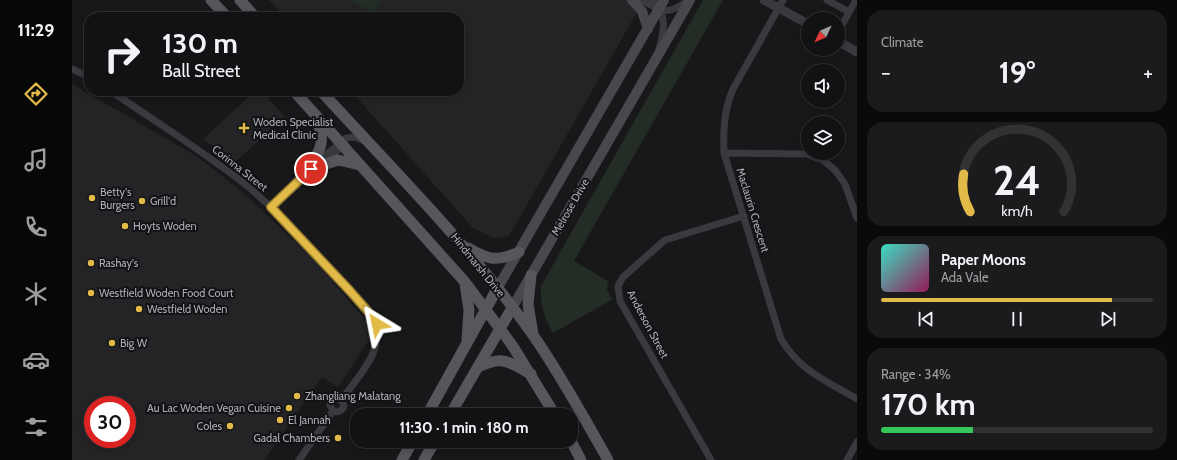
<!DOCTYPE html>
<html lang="en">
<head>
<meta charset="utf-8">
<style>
  body { margin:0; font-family:Cabin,sans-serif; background:#1b1b1d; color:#f1f3f6; height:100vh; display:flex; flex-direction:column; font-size:15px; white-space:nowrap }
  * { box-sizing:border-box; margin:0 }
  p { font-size:13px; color:#9c9ea0 }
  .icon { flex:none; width:22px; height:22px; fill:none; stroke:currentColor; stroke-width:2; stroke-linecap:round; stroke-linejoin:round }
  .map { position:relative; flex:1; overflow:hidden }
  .side { display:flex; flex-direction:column; gap:10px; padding:10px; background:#0a0a0b; width:320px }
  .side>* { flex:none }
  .top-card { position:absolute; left:12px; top:12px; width:380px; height:84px; border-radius:16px; box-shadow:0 2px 10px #0003,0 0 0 1px #313234; background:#121214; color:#f1f3f6; overflow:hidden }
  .needle { width:26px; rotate:226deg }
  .controls { position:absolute; left:729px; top:12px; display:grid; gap:8px }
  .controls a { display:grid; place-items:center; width:44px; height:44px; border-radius:50%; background:#121214; box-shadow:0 2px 10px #0003,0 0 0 1px #313234; font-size:20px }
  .speed { position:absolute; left:12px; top:396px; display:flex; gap:8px; font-size:20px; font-weight:700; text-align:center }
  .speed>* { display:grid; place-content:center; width:52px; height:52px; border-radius:50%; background:#121214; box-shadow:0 2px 10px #0003,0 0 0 1px #313234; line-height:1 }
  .speed .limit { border:6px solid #d22; background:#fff; color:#111 }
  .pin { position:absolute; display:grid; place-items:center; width:34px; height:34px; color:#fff; margin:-17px; border:2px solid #fff; border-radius:50%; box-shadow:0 1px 4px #0007 }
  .me { position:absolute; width:44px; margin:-22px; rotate:325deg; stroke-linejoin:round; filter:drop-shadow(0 0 3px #0008) }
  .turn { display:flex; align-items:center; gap:14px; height:84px; padding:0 12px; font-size:18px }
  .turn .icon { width:52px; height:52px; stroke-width:2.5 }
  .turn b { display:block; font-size:28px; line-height:34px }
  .big { font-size:30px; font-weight:800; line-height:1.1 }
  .side .card { flex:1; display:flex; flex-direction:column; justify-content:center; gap:6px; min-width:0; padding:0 14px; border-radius:16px; background:#1b1b1d }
  .side .dial { align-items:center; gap:0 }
  .dial svg { height:104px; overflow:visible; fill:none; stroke:#313234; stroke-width:7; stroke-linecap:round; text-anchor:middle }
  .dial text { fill:#f1f3f6; stroke:none }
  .song { display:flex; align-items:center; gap:12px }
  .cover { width:48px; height:48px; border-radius:6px; background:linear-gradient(135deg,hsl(170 70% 55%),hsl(330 70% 35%)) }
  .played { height:4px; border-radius:2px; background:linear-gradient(90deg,#e2ba48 85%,#313234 85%) }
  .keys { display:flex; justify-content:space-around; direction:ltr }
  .heat { display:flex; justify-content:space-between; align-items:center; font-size:22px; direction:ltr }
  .charge { height:6px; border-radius:3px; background:linear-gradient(90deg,#34c759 34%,#313234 0) }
  .trip { position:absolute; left:278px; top:408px; width:228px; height:40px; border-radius:16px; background:#121214; box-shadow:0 2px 10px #0003,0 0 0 1px #313234; font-weight:800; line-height:40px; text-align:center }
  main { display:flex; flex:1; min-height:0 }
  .menu { display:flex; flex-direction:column; width:72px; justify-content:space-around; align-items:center; background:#070708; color:#9c9ea0 }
  .menu .icon { width:28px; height:28px }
  .menu .on { color:#e2ba48 }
  .menu b { font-size:18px; color:#f1f3f6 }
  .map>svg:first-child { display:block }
</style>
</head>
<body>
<main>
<nav class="menu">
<b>11:29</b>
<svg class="icon on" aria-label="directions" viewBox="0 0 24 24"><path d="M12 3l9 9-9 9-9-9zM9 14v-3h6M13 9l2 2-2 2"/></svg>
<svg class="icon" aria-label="music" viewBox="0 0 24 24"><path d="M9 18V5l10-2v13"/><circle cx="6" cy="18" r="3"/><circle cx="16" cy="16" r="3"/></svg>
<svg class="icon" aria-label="phone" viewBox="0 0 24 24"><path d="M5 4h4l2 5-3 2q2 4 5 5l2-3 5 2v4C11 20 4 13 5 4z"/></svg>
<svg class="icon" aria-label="climate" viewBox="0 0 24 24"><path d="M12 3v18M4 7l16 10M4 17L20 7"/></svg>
<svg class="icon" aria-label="car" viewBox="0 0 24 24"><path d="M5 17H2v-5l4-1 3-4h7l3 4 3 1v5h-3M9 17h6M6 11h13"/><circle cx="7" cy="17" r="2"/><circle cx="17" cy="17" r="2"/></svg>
<svg class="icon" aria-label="filters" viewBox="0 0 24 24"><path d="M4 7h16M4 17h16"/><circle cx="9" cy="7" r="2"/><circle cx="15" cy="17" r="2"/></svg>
</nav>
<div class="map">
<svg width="785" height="460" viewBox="0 0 785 460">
  <rect width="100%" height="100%" fill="#18181a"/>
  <path fill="#242427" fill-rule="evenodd" d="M197 0H572L437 236 421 238 400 227 279 91H387V17H213Z
    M0 84 126 157 174 195 243 261 296 323 298 338 266 387 250 377 192 460H0ZM21 405H55V439H21Z
    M183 91H190L213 117 163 162 131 139Z"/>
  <path fill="#242c26" d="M278 0H309L301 13Z
    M631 0H651L502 261 536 281 535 290 541 299 481 333C472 317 468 305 469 286Z"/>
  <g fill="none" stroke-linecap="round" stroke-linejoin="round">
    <path stroke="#393a3e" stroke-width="7" d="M570 0C591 12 596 16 616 0
      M580 0C596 14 592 31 587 49
      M711 0 661 89C652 110 651 130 652 153L709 339C729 372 753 380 785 399
      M755 0 777 12
      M766 32 784 0
      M0 69 17 77
      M39 91C84 122 131 151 174 185 220 223 260 271 300 316 317 346 287 376 269 400
      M652 153 734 154 751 160 763 170 773 184 785 218
      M254 161 273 144
      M242 165 274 138 283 137 293 141
      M199 207 236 173
      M261 411 258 405 259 401 265 398 269 400
      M261 411C266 413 270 411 272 406L269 400
      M227 460 261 411
      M639 460 548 301 546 286 551 277 593 240 672 216
      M775 460 785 442"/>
    <path stroke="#393a3e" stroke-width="9" d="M692 0 736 24
      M766 41 785 52"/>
    <path stroke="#47494e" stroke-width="10" d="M560 0 570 11 576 29
      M425 289 592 0
      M440 308 618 0"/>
    <path stroke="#56575d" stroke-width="11" d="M139 0 155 17
      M168 0 183 17
      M222 91 393 282 440 345 483 415
      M249 91C322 171 399 247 461 335 489 375 512 418 536 460
      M248 166 266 160 288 165
      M233 176C244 153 256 148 245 121
      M396 248C417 260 424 262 447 252
      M459 275 456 304 461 334
      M393 284 397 310 395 340
      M406 367C432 355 436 362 459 374
      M355 415 425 289
      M378 415 440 308
      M499 441 509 460
      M330 460 341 441
      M352 460 363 441"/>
  </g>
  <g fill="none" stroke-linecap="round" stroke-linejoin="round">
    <g stroke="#93792f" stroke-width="10">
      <path id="route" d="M239 169 199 207 278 291 300 316 305 324"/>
    </g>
    <use href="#route" stroke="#e2ba48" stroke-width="7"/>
  </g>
  <g fill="#e2ba48" stroke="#131315" stroke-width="1.5">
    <path d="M170 122h4v4h4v4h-4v4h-4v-4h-4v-4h4z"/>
    <circle cx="20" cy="198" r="4"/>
    <circle cx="70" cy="201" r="4"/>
    <circle cx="53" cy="226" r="4"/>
    <circle cx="19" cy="263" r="4"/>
    <circle cx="19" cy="293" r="4"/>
    <circle cx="67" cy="309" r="4"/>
    <circle cx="40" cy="343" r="4"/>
    <circle cx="225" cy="396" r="4"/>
    <circle cx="217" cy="408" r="4"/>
    <circle cx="208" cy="420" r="4"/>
    <circle cx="158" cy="426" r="4"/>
    <circle cx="266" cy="438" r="4"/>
  </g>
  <g text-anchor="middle" stroke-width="4" stroke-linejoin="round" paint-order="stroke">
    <g font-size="11" fill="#abaeb8" stroke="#131315" text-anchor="start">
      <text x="181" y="126">Woden Specialist<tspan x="181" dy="13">Medical Clinic</tspan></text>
      <text x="28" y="196">Betty's<tspan x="28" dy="13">Burgers</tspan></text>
      <text x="78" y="205">Grill'd</text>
      <text x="61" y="230">Hoyts Woden</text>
      <text x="27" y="267">Rashay's</text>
      <text x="27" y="297">Westfield Woden Food Court</text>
      <text x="75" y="313">Westfield Woden</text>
      <text x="48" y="347">Big W</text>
      <text x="233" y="400">Zhangliang Malatang</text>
      <text x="209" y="412" text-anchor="end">Au Lac Woden Vegan Cuisine</text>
      <text x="216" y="424">El Jannah</text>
      <text x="150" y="430" text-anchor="end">Coles</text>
      <text x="258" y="442" text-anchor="end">Gadal Chambers</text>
    </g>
    <g font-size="11" fill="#abaeb8" stroke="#131315">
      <text transform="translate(168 168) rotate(38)" y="4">Corinna Street</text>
      <text transform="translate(498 207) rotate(-60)" y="4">Melrose Drive</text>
      <text transform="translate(681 210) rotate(73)" y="4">Maclaurin Crescent</text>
      <text transform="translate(406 265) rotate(51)" y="4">Hindmarsh Drive</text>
      <text transform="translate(576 324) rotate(62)" y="4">Anderson Street</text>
    </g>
  </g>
</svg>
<div class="controls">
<a><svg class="needle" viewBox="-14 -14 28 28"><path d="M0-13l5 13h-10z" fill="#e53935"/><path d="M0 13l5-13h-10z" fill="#9c9ea0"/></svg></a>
<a><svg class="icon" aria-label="sound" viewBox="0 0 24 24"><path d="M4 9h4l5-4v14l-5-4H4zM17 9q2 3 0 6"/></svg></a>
<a><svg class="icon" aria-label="layers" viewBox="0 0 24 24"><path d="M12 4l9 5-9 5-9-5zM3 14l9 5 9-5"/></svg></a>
</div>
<div class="speed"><div class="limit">30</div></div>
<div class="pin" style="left:239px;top:169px;background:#d93025"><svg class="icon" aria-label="arrive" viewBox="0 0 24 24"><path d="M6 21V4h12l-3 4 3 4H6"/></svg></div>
<svg class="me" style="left:305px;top:324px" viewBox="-20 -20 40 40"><path d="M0-17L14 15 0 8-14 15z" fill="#e2ba48" stroke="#fff" stroke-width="4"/></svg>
<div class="trip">11:30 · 1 min · 180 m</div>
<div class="top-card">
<div class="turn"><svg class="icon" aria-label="right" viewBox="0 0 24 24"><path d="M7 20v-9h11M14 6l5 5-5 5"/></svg><div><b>130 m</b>Ball Street</div></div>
</div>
</div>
<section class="side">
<div class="card"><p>Climate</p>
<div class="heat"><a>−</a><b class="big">19°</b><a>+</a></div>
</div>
<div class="card dial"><svg viewBox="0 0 100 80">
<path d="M14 69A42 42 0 1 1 86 69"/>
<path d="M14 69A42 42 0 0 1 9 40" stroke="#e2ba48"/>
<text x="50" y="56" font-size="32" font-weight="700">24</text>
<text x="50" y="72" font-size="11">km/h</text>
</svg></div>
<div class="card">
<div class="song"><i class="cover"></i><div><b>Paper Moons</b><p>Ada Vale</p></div></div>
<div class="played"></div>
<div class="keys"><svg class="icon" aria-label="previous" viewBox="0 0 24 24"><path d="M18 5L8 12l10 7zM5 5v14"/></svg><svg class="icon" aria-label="pause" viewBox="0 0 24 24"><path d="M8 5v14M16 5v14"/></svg><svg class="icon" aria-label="next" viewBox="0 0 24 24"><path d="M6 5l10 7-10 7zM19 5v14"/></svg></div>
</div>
<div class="card"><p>Range · 34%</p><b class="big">170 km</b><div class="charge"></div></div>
</section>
</main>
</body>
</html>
